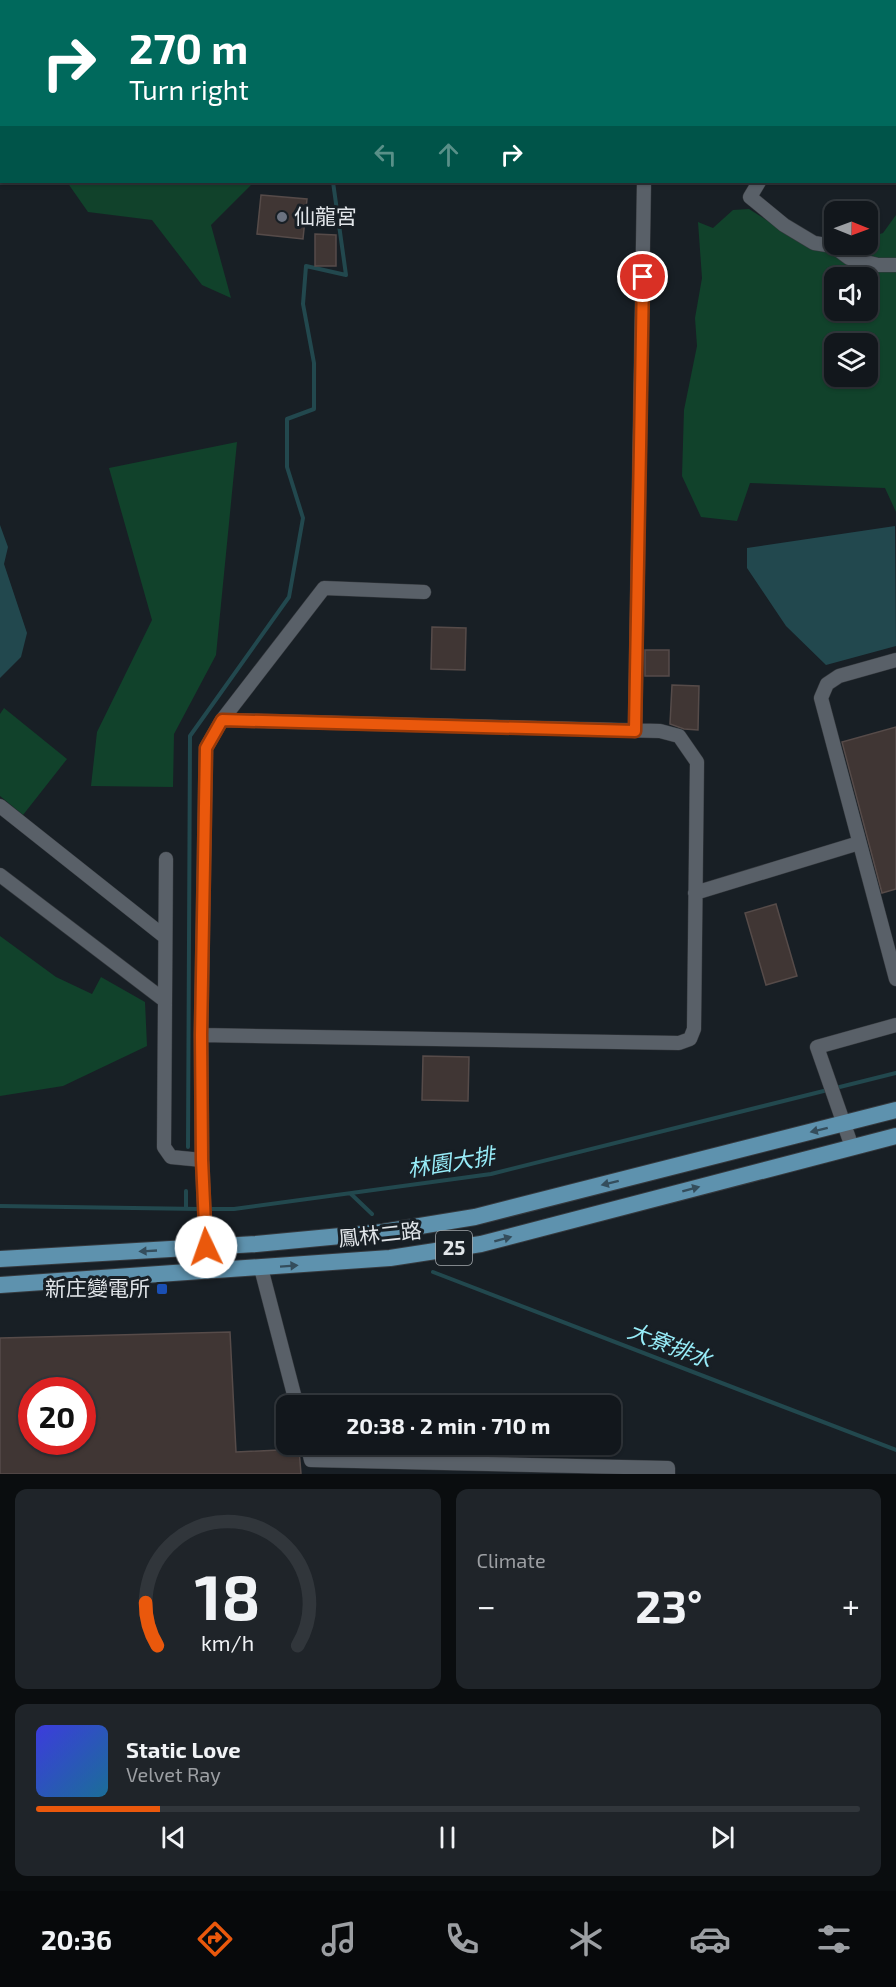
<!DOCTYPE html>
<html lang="en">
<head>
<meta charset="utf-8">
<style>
  body { margin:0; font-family:"Exo 2","Noto Sans TC",sans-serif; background:#1f2429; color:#f1f3f6; height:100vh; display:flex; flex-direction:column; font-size:22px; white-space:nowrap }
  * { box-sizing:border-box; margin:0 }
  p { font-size:20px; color:#9c9fa3 }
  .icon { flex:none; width:33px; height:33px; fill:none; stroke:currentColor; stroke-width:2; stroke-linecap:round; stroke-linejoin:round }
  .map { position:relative; height:1474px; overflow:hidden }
  .details { display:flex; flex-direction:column; gap:15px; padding:15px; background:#0a0d0f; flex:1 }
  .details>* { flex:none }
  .top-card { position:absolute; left:0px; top:0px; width:897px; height:183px; box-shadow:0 2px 4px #0004,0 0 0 2px #31363b; background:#00695c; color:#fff; overflow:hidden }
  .needle { width:39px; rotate:91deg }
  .controls { position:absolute; left:824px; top:201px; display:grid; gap:12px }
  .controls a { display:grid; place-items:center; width:54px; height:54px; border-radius:12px; background:#12171c; box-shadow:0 2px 4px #0004,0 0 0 2px #31363b; font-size:30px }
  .speed { position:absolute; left:18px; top:1377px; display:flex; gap:12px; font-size:30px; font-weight:700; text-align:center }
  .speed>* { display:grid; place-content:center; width:78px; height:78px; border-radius:50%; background:#12171c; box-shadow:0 2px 4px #0004,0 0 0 2px #31363b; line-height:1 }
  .speed .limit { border:9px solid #d22; background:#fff; color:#111 }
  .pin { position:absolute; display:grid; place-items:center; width:51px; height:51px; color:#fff; margin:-26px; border:3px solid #fff; border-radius:50%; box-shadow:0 2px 6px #0007 }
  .me { position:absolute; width:66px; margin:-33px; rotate:357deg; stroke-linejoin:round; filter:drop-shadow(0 0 4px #0008) }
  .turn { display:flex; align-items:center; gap:21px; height:126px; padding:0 30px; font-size:27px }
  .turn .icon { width:78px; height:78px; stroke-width:2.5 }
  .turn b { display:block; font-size:42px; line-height:51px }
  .lanes { display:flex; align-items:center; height:57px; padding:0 30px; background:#0003; justify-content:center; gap:30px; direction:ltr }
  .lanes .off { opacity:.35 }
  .big { font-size:45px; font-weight:700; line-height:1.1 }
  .details .card { flex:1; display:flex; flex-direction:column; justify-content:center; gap:9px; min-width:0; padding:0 21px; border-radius:12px; background:#1f2429 }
  .details .dial { align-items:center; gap:0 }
  .dial svg { height:156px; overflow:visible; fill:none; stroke:#31363b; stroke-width:7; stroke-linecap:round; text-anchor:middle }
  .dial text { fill:#f1f3f6; stroke:none }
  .song { display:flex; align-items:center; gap:18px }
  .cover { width:72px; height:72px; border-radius:9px; background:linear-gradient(135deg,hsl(240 70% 55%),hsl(200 70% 35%)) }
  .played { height:6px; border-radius:3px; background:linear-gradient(90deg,#ea580c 15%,#31363b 15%) }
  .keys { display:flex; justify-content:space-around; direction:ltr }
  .heat { display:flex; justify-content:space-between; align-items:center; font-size:33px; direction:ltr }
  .details .tiles { flex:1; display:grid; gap:15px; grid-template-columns:1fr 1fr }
  .card:last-child { grid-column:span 2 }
  .trip { position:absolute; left:276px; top:1395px; width:345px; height:60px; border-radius:12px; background:#12171c; box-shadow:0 2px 4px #0004,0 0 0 2px #31363b; font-weight:700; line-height:60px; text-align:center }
  .dock { display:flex; height:96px; justify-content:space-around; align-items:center; background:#07090b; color:#9c9fa3 }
  .dock .icon { width:42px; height:42px }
  .dock .on { color:#ea580c }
  .dock b { font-size:27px; color:#f1f3f6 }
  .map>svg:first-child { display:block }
</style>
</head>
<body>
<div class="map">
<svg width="896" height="1474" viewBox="0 0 896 1474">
  <rect width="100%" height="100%" fill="#181f25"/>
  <path fill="#11422b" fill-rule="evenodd" d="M67 182H254L211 225 231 298 202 285 152 220 88 212Z
    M749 209 801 242 829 251 848 245 867 244V238L883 233 896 215V512L885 488 750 483 737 521 701 517 682 476 684 410 697 346 695 318 702 278 698 222 713 228 733 210ZM834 278H867V310H834ZM834 344H867V376H834Z
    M237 442 216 655 174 734 173 787 91 786 97 732 152 620 109 468Z
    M4 708 67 759 23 815 0 796V714Z
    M0 936 56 977 92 994 101 977 145 1002 147 1046 63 1086 0 1096Z"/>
  <path fill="#22484e" d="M0 525 8 547 4 564 27 633 21 657 0 678Z
    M895 526 896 646 826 665 786 626 747 568V548Z"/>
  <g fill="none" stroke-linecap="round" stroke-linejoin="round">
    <path stroke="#22484e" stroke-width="4" d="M616 2 618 0
      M188 1147 190 736 289 597 303 518 287 467V419L314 409V363L303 304 306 266 346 275 333 182
      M351 1194 372 1214
      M0 1206 200 1209
      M186 1208V1191
      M208 1209H234L491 1174 896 1073
      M433 1272 896 1450"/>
  </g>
  <path fill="#403634" stroke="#564b49" stroke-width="1.5" fill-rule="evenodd" d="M261 195 307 199 303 239 257 234Z
    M315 234 336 235V266H315Z
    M432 627 466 628 465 670 431 669Z
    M645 650H669V676H645Z
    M672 685 699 686 698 730 684 729 670 724Z
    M896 727V889L882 893 842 742Z
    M776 904 797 976 766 985 745 913Z
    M423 1056 469 1057 468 1101 422 1100Z
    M230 1332 236 1452 299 1449 301 1474H0V1338ZM32 1390H82V1442H32Z"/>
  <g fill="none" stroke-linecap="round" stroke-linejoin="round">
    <g stroke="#35393e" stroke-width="15">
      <path id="minor" d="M164 2 167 0
        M0 32H2
        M759 182 750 197 784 225 814 243 833 246 849 258 878 265H896
        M896 660 839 676 827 684 821 698 896 979
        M635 731 644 182
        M0 806 165 937
        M166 859 164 1147 171 1157 202 1160
        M0 875 164 1000
        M695 893 859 843
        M201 1035 679 1043 690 1039 694 1029 697 762 679 736 660 731 222 720
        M852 1147 817 1047 896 1025
        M261 1268 297 1406
        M207 1271 202 1160 201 1035 206 748 222 720 324 588 424 592
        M307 1444 311 1460 668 1468V1474"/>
    </g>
    <g stroke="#35393e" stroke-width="18">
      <path id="major" d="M0 1259 256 1244 383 1232 475 1217 896 1110
        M0 1285 390 1258 481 1244 896 1136"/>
    </g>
    <path stroke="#575d63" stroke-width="2" stroke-dasharray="4.5 3" stroke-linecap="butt" d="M119 2V0"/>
    <use href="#minor" stroke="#596068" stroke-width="14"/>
    <use href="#major" stroke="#5e92ae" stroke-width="16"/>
  </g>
  <defs><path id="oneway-solid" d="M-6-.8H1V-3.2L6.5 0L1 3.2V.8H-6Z" transform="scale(1.5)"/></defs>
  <g fill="#344d5c">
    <use href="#oneway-solid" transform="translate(819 1130) rotate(166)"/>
    <use href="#oneway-solid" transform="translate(610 1183) rotate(166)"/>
    <use href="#oneway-solid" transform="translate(691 1189) rotate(-15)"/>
    <use href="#oneway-solid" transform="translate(503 1239) rotate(-15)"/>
    <use href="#oneway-solid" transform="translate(148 1251) rotate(177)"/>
    <use href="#oneway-solid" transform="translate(289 1266) rotate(-4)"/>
  </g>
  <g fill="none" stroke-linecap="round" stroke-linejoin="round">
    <g stroke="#983908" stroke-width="15">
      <path id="route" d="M206 1247 202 1160 201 1035 206 748 222 720 635 731 643 277"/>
    </g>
    <use href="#route" stroke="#ea580c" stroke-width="10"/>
  </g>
  <circle fill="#6b7280" stroke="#181f25" stroke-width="2" cx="282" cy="217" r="6"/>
  <rect fill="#1a4fb4" stroke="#181f25" stroke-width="2" x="156" y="1283" width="12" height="12" rx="3"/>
  <g text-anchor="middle" stroke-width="6" stroke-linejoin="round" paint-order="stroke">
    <rect fill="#181f25" stroke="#a5aaae" stroke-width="1.5" x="436" y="1231" width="36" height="34" rx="4.5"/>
    <g font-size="20" font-weight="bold" fill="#e1e5e9">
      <text x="454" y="1255">25</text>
    </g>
    <g font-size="21" fill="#e1e5e9" stroke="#181f25" text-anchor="start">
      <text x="294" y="224">仙龍宮</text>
      <text x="150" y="1296" text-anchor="end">新庄變電所</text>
    </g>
    <g font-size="21" fill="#e1e5e9" stroke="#181f25">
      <text transform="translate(380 1235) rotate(-6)" y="7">鳳林二路</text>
    </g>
    <g font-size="22" font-style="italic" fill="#97ecf8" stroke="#181f25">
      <text transform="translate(451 1162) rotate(-9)" y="8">林園大排</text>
      <text transform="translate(670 1345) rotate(21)" y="8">大寮排水</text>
    </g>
  </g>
</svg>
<div class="controls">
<a><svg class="needle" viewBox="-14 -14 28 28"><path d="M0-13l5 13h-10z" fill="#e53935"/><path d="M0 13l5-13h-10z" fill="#9c9fa3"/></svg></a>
<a><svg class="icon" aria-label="sound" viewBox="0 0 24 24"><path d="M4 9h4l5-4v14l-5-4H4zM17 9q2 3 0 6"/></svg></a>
<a><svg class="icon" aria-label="layers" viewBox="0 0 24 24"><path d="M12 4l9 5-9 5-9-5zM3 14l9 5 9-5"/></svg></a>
</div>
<div class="speed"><div class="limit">20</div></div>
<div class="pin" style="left:643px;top:277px;background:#d93025"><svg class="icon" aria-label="arrive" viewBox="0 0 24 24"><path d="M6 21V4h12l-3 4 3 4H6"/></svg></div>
<svg class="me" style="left:206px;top:1247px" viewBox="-20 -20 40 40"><circle r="19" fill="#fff"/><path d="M0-13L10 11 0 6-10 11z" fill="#ea580c"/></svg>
<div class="trip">20:38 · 2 min · 710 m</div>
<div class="top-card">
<div class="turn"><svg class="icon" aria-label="right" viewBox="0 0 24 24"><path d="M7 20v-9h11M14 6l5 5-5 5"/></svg><div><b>270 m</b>Turn right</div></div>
<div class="lanes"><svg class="icon off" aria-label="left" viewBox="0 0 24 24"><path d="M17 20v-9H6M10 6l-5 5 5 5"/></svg><svg class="icon off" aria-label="ahead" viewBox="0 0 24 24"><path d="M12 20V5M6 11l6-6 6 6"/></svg><svg class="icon" aria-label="right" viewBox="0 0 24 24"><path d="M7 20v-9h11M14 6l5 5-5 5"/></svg></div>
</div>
</div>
<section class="details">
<div class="tiles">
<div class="card dial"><svg viewBox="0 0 100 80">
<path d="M14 69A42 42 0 1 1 86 69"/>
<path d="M14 69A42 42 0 0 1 8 47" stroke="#ea580c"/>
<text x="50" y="56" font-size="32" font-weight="700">18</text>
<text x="50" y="72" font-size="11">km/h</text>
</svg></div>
<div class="card"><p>Climate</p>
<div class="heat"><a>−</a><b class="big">23°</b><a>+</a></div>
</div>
<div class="card">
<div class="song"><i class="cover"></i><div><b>Static Love</b><p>Velvet Ray</p></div></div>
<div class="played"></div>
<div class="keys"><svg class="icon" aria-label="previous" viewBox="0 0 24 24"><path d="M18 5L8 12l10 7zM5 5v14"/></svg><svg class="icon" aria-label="pause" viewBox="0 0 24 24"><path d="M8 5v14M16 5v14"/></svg><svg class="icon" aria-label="next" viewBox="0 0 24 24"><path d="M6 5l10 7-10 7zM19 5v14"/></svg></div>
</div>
</div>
</section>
<nav class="dock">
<b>20:36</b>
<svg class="icon on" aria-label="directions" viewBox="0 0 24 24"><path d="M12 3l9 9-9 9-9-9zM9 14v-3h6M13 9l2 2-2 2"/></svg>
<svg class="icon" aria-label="music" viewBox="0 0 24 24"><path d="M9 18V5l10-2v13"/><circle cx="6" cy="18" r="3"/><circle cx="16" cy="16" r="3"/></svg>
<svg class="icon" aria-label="phone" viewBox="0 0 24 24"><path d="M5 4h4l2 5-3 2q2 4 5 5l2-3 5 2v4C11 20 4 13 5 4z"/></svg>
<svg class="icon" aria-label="climate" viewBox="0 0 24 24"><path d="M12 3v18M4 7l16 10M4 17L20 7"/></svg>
<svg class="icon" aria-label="car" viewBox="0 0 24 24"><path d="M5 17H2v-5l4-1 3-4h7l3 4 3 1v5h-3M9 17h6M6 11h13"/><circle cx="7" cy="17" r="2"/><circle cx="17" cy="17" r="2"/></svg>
<svg class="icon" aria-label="filters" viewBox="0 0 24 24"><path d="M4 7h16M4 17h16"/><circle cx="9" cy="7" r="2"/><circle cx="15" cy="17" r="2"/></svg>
</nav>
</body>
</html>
